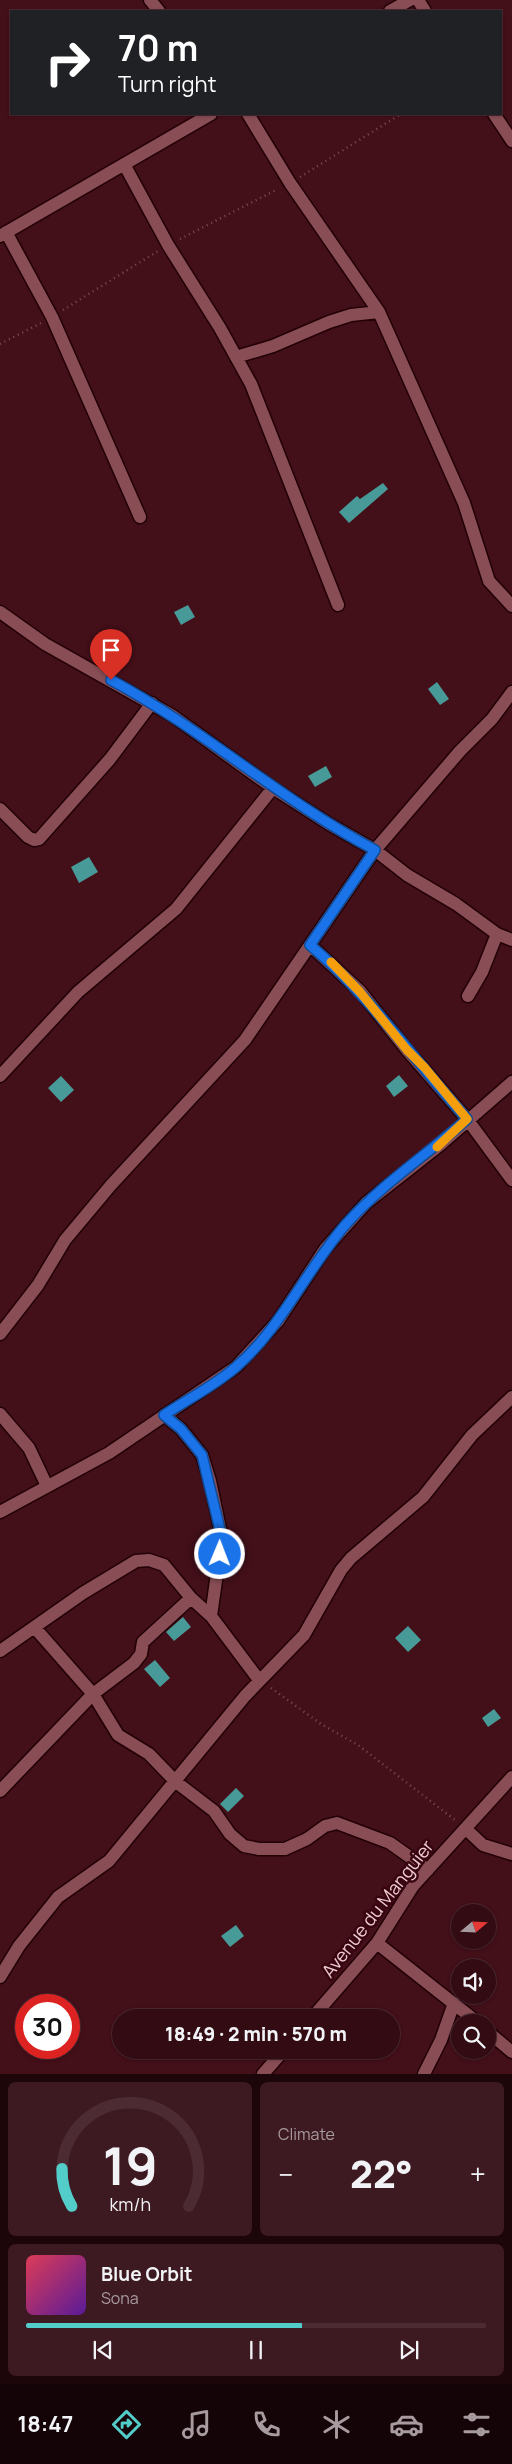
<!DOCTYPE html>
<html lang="en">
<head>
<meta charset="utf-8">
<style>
  body { margin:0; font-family:Manrope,sans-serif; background:#3d1921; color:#f1f3f6; height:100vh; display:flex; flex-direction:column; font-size:19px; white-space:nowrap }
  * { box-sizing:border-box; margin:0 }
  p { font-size:16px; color:#a89ba0 }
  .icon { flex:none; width:28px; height:28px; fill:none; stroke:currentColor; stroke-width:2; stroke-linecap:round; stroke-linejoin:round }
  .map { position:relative; height:2074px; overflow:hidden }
  .drawer { display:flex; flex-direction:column; gap:8px; padding:8px; background:#1c060a; flex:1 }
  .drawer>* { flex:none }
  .banner { position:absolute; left:10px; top:10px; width:492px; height:105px; border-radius:0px; box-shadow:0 1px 4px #0004,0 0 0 1px #4d2b33; background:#202124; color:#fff; overflow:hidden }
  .needle { width:32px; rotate:71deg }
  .buttons { position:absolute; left:451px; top:1904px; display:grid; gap:10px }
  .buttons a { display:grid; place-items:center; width:45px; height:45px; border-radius:50%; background:#320b13; box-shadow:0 1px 4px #0004,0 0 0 1px #4d2b33; font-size:25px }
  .speed { position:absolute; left:15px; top:1994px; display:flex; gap:10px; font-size:25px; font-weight:700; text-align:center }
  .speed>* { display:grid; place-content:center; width:65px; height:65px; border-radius:50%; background:#320b13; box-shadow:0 1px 4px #0004,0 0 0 1px #4d2b33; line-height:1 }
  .speed .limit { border:8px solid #d22; background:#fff; color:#111 }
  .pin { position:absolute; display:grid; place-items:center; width:42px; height:42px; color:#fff; margin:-51px -21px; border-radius:50% 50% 50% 0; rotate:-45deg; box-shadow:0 0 5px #0007 }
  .pin .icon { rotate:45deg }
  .me { position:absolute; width:55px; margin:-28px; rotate:1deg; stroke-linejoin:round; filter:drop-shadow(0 0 4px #0008) }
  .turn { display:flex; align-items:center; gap:18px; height:105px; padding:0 25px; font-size:22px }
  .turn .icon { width:65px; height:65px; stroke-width:2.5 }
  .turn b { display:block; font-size:35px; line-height:42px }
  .big { font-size:38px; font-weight:800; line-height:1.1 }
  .drawer .tile { flex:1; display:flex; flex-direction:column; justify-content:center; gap:8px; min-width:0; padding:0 18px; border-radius:8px; background:#3d1921 }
  .drawer .dial { align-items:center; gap:0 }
  .dial svg { height:130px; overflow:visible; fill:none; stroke:#4d2b33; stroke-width:7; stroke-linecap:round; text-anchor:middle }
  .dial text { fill:#f1f3f6; stroke:none }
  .song { display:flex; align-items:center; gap:15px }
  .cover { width:60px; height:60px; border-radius:8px; background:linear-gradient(135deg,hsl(350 70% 55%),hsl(270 70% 35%)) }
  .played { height:5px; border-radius:2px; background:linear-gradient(90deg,#53cdca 60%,#4d2b33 60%) }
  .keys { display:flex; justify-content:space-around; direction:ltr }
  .heat { display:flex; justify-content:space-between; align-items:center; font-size:28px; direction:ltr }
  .drawer .tiles { flex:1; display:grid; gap:8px; grid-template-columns:1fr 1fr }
  .tile:last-child { grid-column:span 2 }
  .trip { position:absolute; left:112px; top:2009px; width:288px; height:50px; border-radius:25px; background:#320b13; box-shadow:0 1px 4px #0004,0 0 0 1px #4d2b33; font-weight:800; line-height:50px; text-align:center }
  .menu { display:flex; height:80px; justify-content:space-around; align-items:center; background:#140408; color:#a89ba0 }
  .menu .icon { width:35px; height:35px }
  .menu .active { color:#53cdca }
  .menu b { font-size:22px; color:#f1f3f6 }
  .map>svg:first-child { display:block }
</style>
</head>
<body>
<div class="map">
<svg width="512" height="2074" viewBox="0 0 512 2074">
  <rect width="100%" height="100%" fill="#430f19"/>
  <path fill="#489a98" d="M383 483 388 489 349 523 339 512 357 496 360 499Z
    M188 605 195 617 181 625 174 612Z
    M437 682 449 699 440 705 428 689Z
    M326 766 332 777 315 787 308 776Z
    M89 857 98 872 79 883 71 867Z
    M399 1075 408 1086 394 1097 386 1086Z
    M61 1076 74 1090 61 1102 48 1088Z
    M183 1617 191 1627 174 1641 166 1632Z
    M408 1626 421 1640 408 1652 395 1638Z
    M155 1660 170 1678 160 1687 144 1669Z
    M494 1709 501 1718 488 1727 482 1718Z
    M236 1788 244 1796 228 1812 220 1804Z
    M236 1925 244 1936 230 1947 221 1936Z"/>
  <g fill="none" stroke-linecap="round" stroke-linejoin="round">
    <g stroke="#220006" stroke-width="15">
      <path id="minor" d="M150 0 159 11
        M418 0 425 11
        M390 11 410 0
        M248 114 290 183 379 312 464 503 489 581 512 606
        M494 114 512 141
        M124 164 168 245 220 328 251 384 338 605
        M6 232 52 317 140 517
        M0 236 211 114
        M236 357 273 346 329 322 351 315 379 312
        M0 612 45 644 173 716 273 788 329 824 375 850 407 875 456 904 497 934 512 940
        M512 692 492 719 460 751 375 850 310 945 360 991 407 1050 467 1119 512 1180
        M0 809 28 837 34 840 39 839 110 759 152 703
        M468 996 482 972 497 934
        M0 1076 78 992 176 909 273 788
        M0 1334 38 1285 65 1240 111 1185 245 1040 310 945
        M0 1414 29 1448 47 1486
        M164 1415 181 1429 202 1455 210 1481 222 1538 211 1616 259 1680
        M0 1512 109 1453 236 1367 278 1321 325 1249 366 1203 441 1144 512 1082
        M35 1628 93 1694 118 1735 149 1754 176 1782 214 1811 230 1834 244 1846 259 1849H285L307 1839 325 1826 337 1823 390 1843 428 1870
        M0 1651 83 1593 136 1561 149 1560 164 1565 191 1598 211 1616
        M0 1791 93 1694 134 1663 141 1654 143 1642 191 1598
        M466 1829 483 1845 512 1854
        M377 1943 477 2022
        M0 1977 19 1946 58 1897 109 1861 245 1696 304 1635 341 1570 351 1558 423 1497 472 1435 512 1397
        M312 2018 377 1943 413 1886 512 1777
        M488 2032 512 2052
        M263 2074 284 2050
        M424 2074 441 2040 454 2003"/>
    </g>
    <path stroke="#7b4d54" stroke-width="2.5" stroke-dasharray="1 4" stroke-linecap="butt" d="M300 177 401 114
      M180 239 278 189
      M63 310 158 251
      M0 344 41 323
      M271 1688 321 1724 358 1745 455 1820"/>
    <use href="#minor" stroke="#894e55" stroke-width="12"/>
  </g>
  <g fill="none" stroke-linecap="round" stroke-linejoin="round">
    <g stroke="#114b97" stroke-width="12">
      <path id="route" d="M111 680C204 730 282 801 375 850L310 945C370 996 415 1061 467 1119 428 1154 382 1184 347 1223 307 1268 283 1326 236 1367 214 1386 188 1399 164 1415L181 1429 202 1455 222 1538 220 1554"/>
    </g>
    <use href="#route" stroke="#1a73e8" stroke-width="9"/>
    <path stroke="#f59e0b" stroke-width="9" d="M331 962 360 992 407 1050 425 1068 467 1119 437 1147"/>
  </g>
  <g text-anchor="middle" stroke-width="5" stroke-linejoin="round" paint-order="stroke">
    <g font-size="18" fill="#edcacd" stroke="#380410">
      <text transform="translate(378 1909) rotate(-52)" y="6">Avenue du Manguier</text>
    </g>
  </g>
</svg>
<div class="buttons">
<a><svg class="needle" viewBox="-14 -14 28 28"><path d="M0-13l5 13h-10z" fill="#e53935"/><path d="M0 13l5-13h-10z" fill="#a89ba0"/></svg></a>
<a><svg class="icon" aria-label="sound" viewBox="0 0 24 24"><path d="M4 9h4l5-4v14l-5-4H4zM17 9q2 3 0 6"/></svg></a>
<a><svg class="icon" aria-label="search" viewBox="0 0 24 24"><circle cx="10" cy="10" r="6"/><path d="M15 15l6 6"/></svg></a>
</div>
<div class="speed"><div class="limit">30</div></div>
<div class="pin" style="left:111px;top:680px;background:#d93025"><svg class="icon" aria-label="arrive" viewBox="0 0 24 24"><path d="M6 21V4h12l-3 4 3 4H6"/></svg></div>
<svg class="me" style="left:220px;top:1554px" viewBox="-20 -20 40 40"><circle r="17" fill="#1a73e8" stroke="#fff" stroke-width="3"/><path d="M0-11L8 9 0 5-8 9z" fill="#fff"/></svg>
<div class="trip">18:49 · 2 min · 570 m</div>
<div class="banner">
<div class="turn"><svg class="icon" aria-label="right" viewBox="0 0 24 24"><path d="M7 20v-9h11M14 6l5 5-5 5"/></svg><div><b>70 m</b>Turn right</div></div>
</div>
</div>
<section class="drawer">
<div class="tiles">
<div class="tile dial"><svg viewBox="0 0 100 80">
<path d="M14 69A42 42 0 1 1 86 69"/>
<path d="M14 69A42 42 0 0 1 8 46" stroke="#53cdca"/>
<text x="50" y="56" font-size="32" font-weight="700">19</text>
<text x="50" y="72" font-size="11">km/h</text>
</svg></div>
<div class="tile"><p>Climate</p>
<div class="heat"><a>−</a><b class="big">22°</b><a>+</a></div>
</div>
<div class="tile">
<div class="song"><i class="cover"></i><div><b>Blue Orbit</b><p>Sona</p></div></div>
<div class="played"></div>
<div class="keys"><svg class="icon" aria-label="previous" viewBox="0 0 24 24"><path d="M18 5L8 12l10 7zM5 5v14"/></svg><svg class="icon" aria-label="pause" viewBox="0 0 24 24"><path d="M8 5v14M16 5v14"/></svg><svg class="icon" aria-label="next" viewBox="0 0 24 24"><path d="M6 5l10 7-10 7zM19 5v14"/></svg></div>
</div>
</div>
</section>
<nav class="menu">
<b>18:47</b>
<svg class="icon active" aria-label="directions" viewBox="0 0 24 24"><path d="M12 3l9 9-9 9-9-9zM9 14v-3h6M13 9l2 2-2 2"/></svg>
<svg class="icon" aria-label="music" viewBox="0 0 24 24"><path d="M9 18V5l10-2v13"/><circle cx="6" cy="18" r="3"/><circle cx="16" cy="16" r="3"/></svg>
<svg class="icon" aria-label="phone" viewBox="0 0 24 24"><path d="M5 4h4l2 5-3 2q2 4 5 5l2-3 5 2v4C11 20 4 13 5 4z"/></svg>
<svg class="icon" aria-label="climate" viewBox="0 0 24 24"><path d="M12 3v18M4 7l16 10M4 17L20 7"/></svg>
<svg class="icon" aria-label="car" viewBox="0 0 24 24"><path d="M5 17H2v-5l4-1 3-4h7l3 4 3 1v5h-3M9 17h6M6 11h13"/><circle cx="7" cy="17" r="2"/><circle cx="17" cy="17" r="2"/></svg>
<svg class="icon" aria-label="filters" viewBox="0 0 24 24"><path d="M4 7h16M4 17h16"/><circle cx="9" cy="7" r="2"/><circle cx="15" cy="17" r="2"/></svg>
</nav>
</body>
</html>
